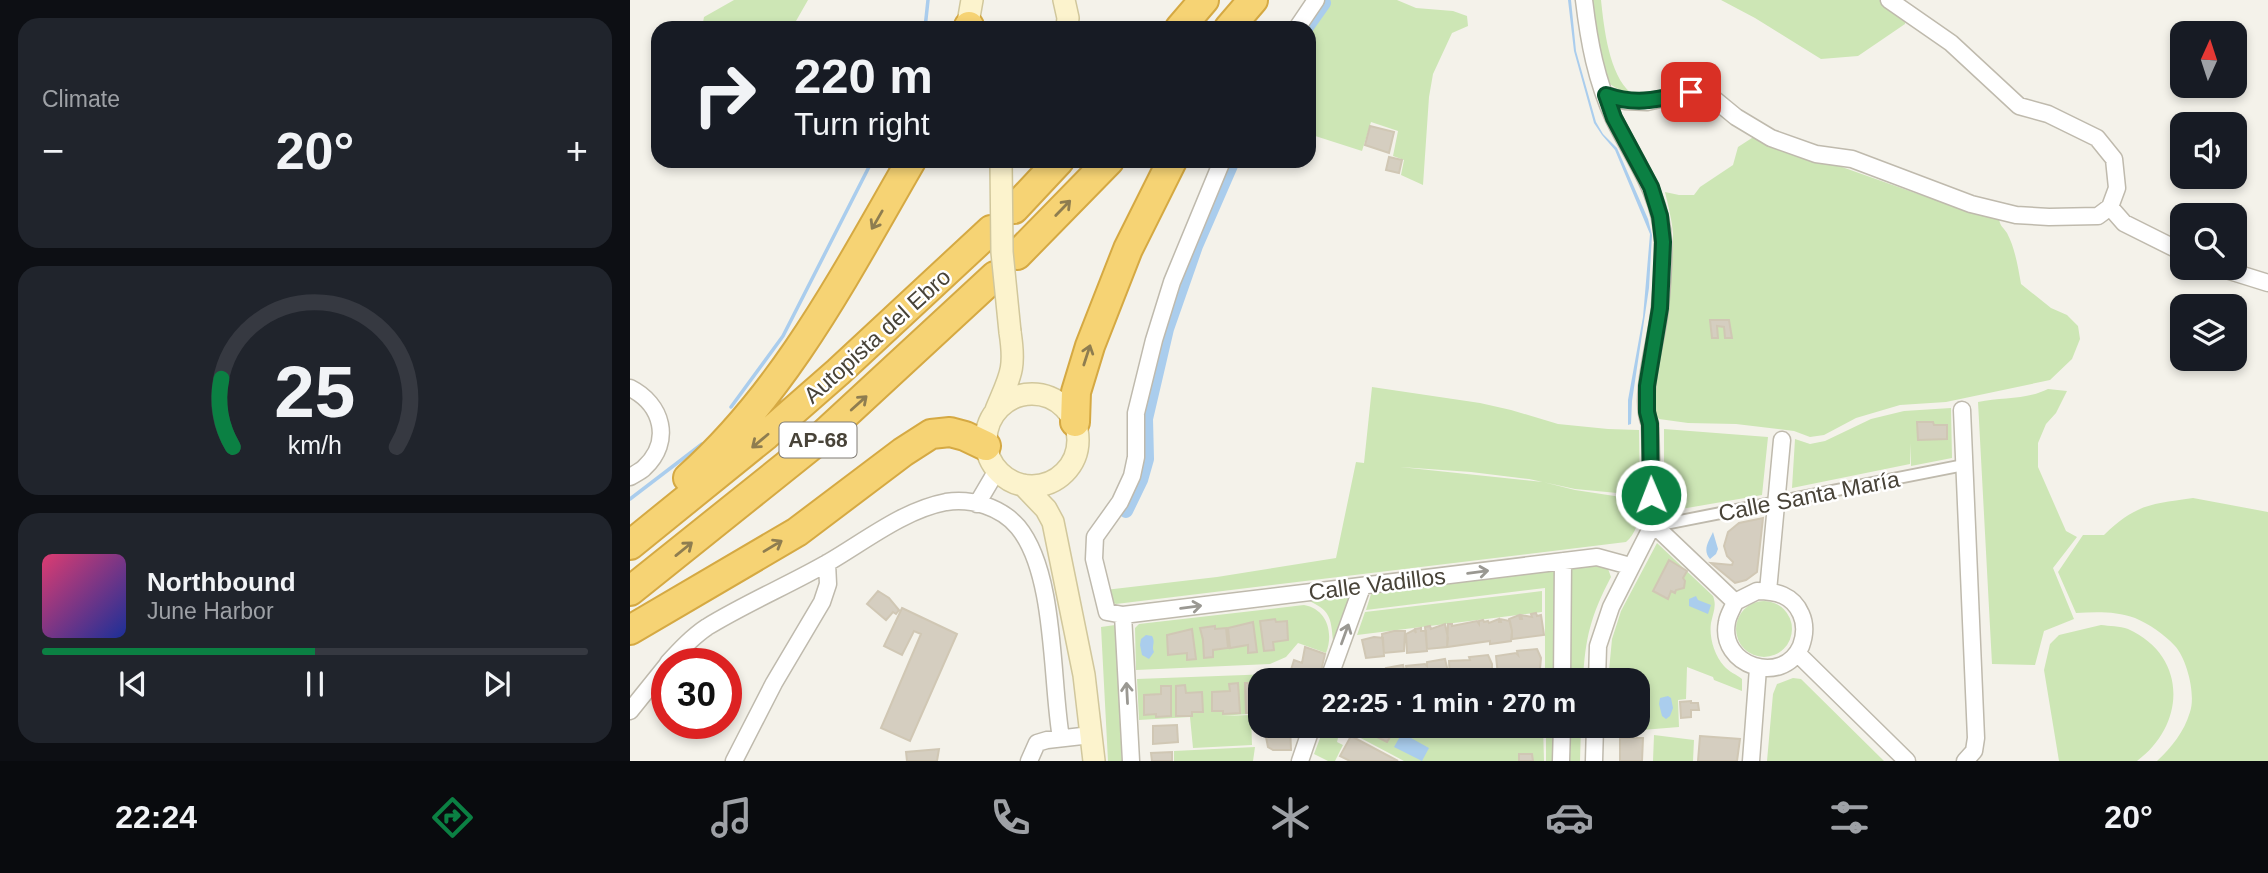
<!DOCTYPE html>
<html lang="en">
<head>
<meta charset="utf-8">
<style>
  body { margin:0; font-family:Helvetica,sans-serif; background:#20242c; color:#f1f3f6; height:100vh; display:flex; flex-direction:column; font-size:26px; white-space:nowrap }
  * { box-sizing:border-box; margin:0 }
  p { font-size:23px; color:#9ea1a6 }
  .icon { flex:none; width:38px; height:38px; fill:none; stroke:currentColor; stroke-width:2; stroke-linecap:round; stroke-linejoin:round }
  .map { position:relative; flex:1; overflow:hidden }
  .drawer { display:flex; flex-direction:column; gap:18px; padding:18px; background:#0d0f14; width:630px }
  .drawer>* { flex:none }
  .top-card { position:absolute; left:21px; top:21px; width:665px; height:147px; border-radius:21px; box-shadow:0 4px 10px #0003; background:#171b24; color:#f1f3f6; overflow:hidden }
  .needle { width:46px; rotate:3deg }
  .buttons { position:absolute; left:1540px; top:21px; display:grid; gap:14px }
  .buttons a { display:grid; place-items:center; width:77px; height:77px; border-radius:14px; background:#171b24; box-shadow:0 4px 10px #0003; font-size:35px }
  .speed { position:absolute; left:21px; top:648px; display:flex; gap:14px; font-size:35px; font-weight:700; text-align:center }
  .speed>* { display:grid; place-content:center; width:91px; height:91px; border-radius:50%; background:#171b24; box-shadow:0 4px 10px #0003; line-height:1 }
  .speed .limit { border:10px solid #d22; background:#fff; color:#111 }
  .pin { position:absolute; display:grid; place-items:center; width:60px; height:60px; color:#fff; margin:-30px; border-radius:14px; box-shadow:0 4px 10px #0006 }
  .me { position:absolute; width:77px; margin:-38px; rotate:359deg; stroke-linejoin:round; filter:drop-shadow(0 0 5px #0008) }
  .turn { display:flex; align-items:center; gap:24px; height:147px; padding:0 28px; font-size:32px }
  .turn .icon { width:91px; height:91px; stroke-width:2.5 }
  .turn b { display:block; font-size:49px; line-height:60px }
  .big { font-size:52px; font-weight:600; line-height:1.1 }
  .drawer .widget { flex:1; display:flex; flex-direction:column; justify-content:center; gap:10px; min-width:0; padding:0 24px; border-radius:21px; background:#20242c }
  .drawer .dial { align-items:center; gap:0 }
  .dial svg { height:182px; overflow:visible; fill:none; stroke:#363941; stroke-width:7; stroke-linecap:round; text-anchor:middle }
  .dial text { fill:#f1f3f6; stroke:none }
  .song { display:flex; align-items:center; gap:21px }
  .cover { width:84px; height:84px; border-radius:10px; background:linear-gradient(135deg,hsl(340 70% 55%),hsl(230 70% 35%)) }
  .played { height:7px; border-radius:4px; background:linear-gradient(90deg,#0b8043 50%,#363941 50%) }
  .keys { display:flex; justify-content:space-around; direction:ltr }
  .heat { display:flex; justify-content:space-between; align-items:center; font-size:38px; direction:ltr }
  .trip { position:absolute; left:618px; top:668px; width:402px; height:70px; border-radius:21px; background:#171b24; box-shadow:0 4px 10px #0003; font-weight:600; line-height:70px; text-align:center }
  .tab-bar { display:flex; height:112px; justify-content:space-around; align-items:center; background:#090b0e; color:#9ea1a6 }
  .tab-bar .icon { width:49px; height:49px }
  .tab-bar .on { color:#0b8043 }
  .tab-bar b { font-size:32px; color:#f1f3f6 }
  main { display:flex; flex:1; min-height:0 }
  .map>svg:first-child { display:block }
</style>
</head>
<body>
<main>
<section class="drawer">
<div class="widget"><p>Climate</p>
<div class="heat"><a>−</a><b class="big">20°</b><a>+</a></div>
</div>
<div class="widget dial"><svg viewBox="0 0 100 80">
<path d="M14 69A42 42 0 1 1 86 69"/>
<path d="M14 69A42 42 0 0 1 9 39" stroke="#0b8043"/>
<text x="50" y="56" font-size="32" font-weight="700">25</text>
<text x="50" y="72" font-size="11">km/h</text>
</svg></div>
<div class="widget">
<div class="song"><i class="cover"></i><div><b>Northbound</b><p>June Harbor</p></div></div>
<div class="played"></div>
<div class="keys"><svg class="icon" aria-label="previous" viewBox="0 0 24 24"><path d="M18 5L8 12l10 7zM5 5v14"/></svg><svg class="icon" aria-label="pause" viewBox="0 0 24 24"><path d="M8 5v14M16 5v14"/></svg><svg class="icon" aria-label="next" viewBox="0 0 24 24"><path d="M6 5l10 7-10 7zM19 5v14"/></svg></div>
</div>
</section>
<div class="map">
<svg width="1638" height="761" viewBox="0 0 1638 761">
  <rect width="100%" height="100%" fill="#f4f2ea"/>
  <path fill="#cde6b5" d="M104 0H178L162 28H72L74 17Z
    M698 0H767L786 8 823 11 837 16 838 26 822 33 803 74 799 97 793 185 771 175 774 160 763 156 768 131 741 122 732 151 679 134V30Z
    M958 0H971C974 28 979 75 1001 93 994 91 986 89 980 84 969 73 962 17 958 0Z
    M1091 0H1276L1275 24 1228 56 1191 59 1125 18Z
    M1125 136 1288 194 1369 219C1370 226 1373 227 1377 233 1385 248 1388 267 1391 284L1421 308 1437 315 1448 326 1450 339 1442 359 1420 380 1316 402 1270 405 1226 418 1194 435 1180 437 1164 431 1106 424 1058 423 1029 419 1022 411C1023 352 1043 294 1043 234 1042 220 1038 205 1035 192L1049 195H1064L1070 187 1103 165 1108 147Z
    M742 387 850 403 881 410 928 424 978 429 1009 430 1010 498 998 494 945 489 899 479 841 472 770 467 913 482 945 490 1011 500C1010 515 1008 532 996 542L486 604 477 600 475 590 587 577 706 558 726 462 734 463Z
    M1418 389 1437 391 1426 413 1416 424 1408 443V467L1436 531 1447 537 1423 568 1444 619 1414 631 1405 665 1362 664 1348 402C1372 397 1396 400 1418 389Z
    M1321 408 1322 458 1281 466 1280 443V464L1162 488 1165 439 1180 444 1195 441 1241 419 1274 411Z
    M1034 429 1138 437 1132 495 1034 512Z
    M1563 498 1638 512V761H1527C1542 747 1554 732 1560 712 1566 695 1557 659 1545 646 1534 634 1519 624 1505 618 1486 611 1465 612 1446 613L1428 572 1453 535H1474C1506 504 1521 504 1563 498Z
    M1027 543 1083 596C1087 606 1083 613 1081 623 1079 637 1084 655 1094 666 1099 672 1106 674 1112 679V691L1084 680 1083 677 1057 667 1056 699 1048 700 1049 727 975 733 976 726H1008V724H1017V693H1008V681H978L982 639 991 611Z
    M964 564 977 566 981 577C961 615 955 638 953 681H915V588L736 610 741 594Z
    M912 591V612L727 635 735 612Z
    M721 595 704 640 703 641C701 617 700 610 677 600Z
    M1106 629a28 28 0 1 1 56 0a28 28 0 1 1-56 0Z
    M674 605C697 609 704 633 696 653L668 643 656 657 640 664 506 670 505 628 509 624Z
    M485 625 492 761H478L471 627Z
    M1471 625C1479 626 1490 626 1498 629 1558 656 1556 725 1507 761H1429L1414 670 1420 644 1429 635Z
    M643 674 644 681H630V713L592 716 621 715 622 745 563 748 560 717 509 720 507 679Z
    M1163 678 1171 679 1254 761H1137L1143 694 1147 684Z
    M708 726H913L914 761H774Z
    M916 726H951L950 761H916Z
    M694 732 708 738 707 742 713 745 705 761H698L684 754 692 733Z
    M1024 735 1064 740 1063 761H1023Z
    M625 747 623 761H544V751Z"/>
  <path fill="#aacded" d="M938 0H941L946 51 966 122 973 134 987 148 1018 219 1022 235 1019 288 1002 401 1001 424 998 425V400L1013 317 1020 234 985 150 972 135 964 123 944 51Z
    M1083 532 1088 549 1086 554 1080 559C1072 550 1079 541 1083 532Z
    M1066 596 1068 600 1081 605 1078 614 1059 606V599Z
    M516 635 522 636C526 643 521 646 524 652L519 659 512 655 510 645 511 639Z
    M1038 696 1041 698 1043 708 1040 716 1036 719 1032 716 1029 704 1030 698Z
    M772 733 799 748 792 761 764 747Z"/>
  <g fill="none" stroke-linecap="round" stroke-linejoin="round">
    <path stroke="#aacded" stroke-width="3.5" d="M295 28 298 0
      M101 407 153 336 242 161
      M0 499 72 444"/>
    <path stroke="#aacded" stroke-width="14" d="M677 27 694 3
      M496 511 511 480 517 459 516 419 537 329 566 246 603 161"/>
  </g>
  <path fill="#d5cec0" stroke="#d0c7b4" stroke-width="2" d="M740 126 764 132 759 153 735 145Z
    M759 157 772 160 769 173 756 170Z
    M1080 320H1099L1102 338H1095L1094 327 1087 326 1088 338H1082Z
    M1287 422H1303L1304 425H1317V439L1288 440Z
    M1133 518 1127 572 1116 580 1105 583 1081 563 1102 565 1103 562 1097 556 1094 546 1098 532 1109 523Z
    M1039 560 1057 571 1053 578 1055 581 1054 588 1046 590 1045 593 1041 591 1038 599 1023 591Z
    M248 591 259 598 269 610 266 614 263 612 256 620 237 604Z
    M272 608 327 634 280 741 251 728 291 634 284 631 272 655 254 646Z
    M906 613 907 616 911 615 914 635 882 639V631L879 619 889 615 890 619H892L891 615 902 617 901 614Z
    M645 619 646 622 657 621 658 640 643 642 644 650 634 651 630 621Z
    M869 619V622H871L870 619 880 621 882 631 881 641 860 644V641L817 647 818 624H822V626L847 621 849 624V621L853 620 854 622 858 621 859 623Z
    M623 622 627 652 618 653V645L600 648 598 628Z
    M815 624 818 638 817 647 797 649 795 627 800 626 801 629Z
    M585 626V629L596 628 598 648 583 650V657L574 658 573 640 570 628Z
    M791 628V631H796L797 651 777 653 776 634 784 630 786 633 785 629Z
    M562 629 566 659 557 660V653L538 655 537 635Z
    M764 631H775L774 651 754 653 752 634Z
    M744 637 753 638 754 656 736 658 732 640Z
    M675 647 695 654 689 680 661 670 664 660 672 663Z
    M907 649 911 658 910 669H906V672L894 673V671L885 674V676H868L866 656 886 653 888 655 887 651Z
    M858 655 862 664V675L846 679V676L842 677 843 679 837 681H820L819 661 840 660 839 657Z
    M815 659 820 680 778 681 776 666 795 664 797 666V662Z
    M773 665 777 681H735V672L754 670 757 674 756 668Z
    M608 683 610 713 593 714V711H582V692L600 691 599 684Z
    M615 683H625L626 690 630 689V712L616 713Z
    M555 685 556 693 572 692 573 712H562V716H546V686Z
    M531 686H541V716L526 717V714L514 715V695L531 694Z
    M1008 693 1012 694 1014 705 1010 723H1008Z
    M1061 701V703H1068L1069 710H1061V717L1051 718 1050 702Z
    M547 725 548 742 523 744V726Z
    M644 726H660L661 750H643L638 747 636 737 645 736Z
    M751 729 762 734 757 742 747 737Z
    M721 736 768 761H720L710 756Z
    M1070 736 1110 739 1107 761H1068Z
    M990 738H1013L1012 761H990Z
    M309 749 307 761H277L276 752Z
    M542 752V761H522L521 753Z
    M542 752V761H522L521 753Z
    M889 754H902L903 761H889Z"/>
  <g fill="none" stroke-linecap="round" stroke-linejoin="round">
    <g stroke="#bfbaad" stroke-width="14">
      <path id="pedestrian" d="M1023 524H1035L1334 465"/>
    </g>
    <g stroke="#bfbaad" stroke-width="19">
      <path id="minor" d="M954 0C959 42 966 80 984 119 1004 160 1032 195 1033 242 1034 264 1032 286 1030 307 1028 336 1008 398 1020 424L1023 524 981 607 968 646 967 681
        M667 28 686 0
        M976 95 995 101 1017 102 1061 92 1078 94 1106 117 1141 138 1186 154 1222 159 1341 204 1386 215 1419 217 1468 216 1480 207 1487 188 1484 159 1467 138 1418 114 1389 106 1321 43 1259 0
        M592 161 542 282 524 340 506 413V457L502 476 490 502 465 537 464 559 477 612 493 615 967 557 1000 566
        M1480 207 1494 223 1552 252
        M1590 268 1638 283
        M0 388C32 404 43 441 14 468 11 471 5 474 0 477
        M1332 410 1346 738 1344 751 1335 761
        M347 504 367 470
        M1023 524 1105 602
        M1127 591C1146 591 1163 595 1171 614 1176 625 1175 635 1171 646 1153 687 1088 666 1097 622 1098 615 1103 608 1105 602Z
        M1138 591 1152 440
        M493 615 501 761
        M1167 653 1277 761
        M38 663C50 650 62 637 77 627 116 603 159 585 199 562 235 541 274 510 316 502 342 498 371 507 388 527 426 573 421 680 431 738
        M698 681 732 587
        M932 681 933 561
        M0 711 37 665
        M104 761 144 683 192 602 198 584 197 563
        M399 761 407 743 417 740 461 735
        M670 761 682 726
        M931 761 932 726
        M964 761 965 726
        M1121 761 1128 668"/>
    </g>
    <g stroke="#d1c79c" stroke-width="24">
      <path id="secondary" d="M434 0 438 18 437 28
        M340 28 339 17 342 0
        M356 440a46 46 0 1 1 92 0a46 46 0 1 1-92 0Z
        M366 410C380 376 386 370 380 332
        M393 485 416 509 423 522 454 675 464 761"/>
    </g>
    <g stroke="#d5a943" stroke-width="32">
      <path id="motorway" d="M339 28V26
        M550 28 574 0
        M599 28 623 0
        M384 209 429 161
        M387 255 479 161
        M445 422 446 392 460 346 498 249 542 161
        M58 478C156 391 216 273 281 161
        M0 545 136 435 208 372 361 230
        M0 591 181 446 365 276
        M0 630 167 532 273 452 301 434 320 432 335 436 356 446"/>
    </g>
    <use href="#pedestrian" stroke="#fff" stroke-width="10"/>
    <use href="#minor" stroke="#fff" stroke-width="16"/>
    <use href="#secondary" stroke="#fcf3cd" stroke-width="21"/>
    <use href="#motorway" stroke="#f6d374" stroke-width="28"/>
    <g stroke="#d1c79c" stroke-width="24" stroke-linecap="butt">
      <path id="secondary-bridge" d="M371 161 372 252 380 332"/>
    </g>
    <use href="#secondary-bridge" stroke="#fcf3cd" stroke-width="21"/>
  </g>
  <defs><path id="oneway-shaft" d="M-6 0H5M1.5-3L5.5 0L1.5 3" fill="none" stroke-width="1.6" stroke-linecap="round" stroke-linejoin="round" transform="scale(1.75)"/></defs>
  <g stroke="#8e7d50">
    <use href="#oneway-shaft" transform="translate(433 208) rotate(-46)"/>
    <use href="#oneway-shaft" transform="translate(247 220) rotate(120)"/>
    <use href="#oneway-shaft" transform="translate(457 355) rotate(-72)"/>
    <use href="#oneway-shaft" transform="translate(229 403) rotate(-42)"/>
    <use href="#oneway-shaft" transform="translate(130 441) rotate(140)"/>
    <use href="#oneway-shaft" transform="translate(143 546) rotate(-31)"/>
    <use href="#oneway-shaft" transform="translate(54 549) rotate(-39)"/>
  </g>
  <g stroke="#9a9892">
    <use href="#oneway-shaft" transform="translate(848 572) rotate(-7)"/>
    <use href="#oneway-shaft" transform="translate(561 607) rotate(-7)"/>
    <use href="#oneway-shaft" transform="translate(715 634) rotate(-70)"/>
    <use href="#oneway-shaft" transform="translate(497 693) rotate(-93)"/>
  </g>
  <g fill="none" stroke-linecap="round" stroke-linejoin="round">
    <g stroke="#07532c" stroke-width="18">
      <path id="route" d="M1021 495 1020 424 1017 412V386L1030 308 1033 242 1030 216 1021 187 984 118 976 95C1008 106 1029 99 1061 92"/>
    </g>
    <use href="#route" stroke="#0b8043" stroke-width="12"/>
  </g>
  <g text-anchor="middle" stroke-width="5" stroke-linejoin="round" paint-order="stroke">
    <rect fill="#fff" stroke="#7f7b74" stroke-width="2" x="149.5" y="422.5" width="77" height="35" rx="5"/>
    <g font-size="21" font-weight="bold" fill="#484338">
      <text x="188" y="447">AP-68</text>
    </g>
    <g font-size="23" fill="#484338" stroke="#fff">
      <text transform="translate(247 336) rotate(-42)" y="8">Autopista del Ebro</text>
      <text transform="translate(1179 496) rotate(-11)" y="8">Calle Santa María</text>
      <text transform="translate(747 584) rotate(-7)" y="8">Calle Vadillos</text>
    </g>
  </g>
</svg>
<div class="buttons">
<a><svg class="needle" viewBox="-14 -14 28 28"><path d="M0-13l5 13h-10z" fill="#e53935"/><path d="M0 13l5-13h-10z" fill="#9ea1a6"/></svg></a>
<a><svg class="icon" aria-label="sound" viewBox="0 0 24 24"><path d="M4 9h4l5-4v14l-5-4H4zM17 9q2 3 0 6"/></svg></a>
<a><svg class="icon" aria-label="search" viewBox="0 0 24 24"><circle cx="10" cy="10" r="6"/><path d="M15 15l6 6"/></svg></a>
<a><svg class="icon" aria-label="layers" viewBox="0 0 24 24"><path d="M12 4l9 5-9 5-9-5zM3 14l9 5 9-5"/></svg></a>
</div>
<div class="speed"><div class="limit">30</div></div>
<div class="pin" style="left:1061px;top:92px;background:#d93025"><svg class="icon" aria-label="arrive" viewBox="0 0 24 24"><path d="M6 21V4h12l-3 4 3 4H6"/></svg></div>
<svg class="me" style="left:1021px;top:495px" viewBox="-20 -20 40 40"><circle r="17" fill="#0b8043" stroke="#fff" stroke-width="3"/><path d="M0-11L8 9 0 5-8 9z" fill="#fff"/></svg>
<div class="trip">22:25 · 1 min · 270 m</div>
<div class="top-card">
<div class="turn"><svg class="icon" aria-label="right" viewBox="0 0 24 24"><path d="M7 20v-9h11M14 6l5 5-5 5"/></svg><div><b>220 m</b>Turn right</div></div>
</div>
</div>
</main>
<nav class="tab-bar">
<b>22:24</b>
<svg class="icon on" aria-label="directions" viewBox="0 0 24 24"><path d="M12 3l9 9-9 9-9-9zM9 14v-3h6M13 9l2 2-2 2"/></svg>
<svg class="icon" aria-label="music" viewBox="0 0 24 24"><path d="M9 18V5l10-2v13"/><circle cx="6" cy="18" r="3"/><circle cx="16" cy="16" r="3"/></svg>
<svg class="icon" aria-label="phone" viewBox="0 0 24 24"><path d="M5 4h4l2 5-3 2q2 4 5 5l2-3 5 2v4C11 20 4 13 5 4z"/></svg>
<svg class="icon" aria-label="climate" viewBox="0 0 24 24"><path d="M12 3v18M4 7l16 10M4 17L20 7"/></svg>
<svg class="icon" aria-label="car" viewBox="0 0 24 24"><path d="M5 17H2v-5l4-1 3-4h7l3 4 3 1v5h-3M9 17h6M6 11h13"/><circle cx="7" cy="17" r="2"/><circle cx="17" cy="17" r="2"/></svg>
<svg class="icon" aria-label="filters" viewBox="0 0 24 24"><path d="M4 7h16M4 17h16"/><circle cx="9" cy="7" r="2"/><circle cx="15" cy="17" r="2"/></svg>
<b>20°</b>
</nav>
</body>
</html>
